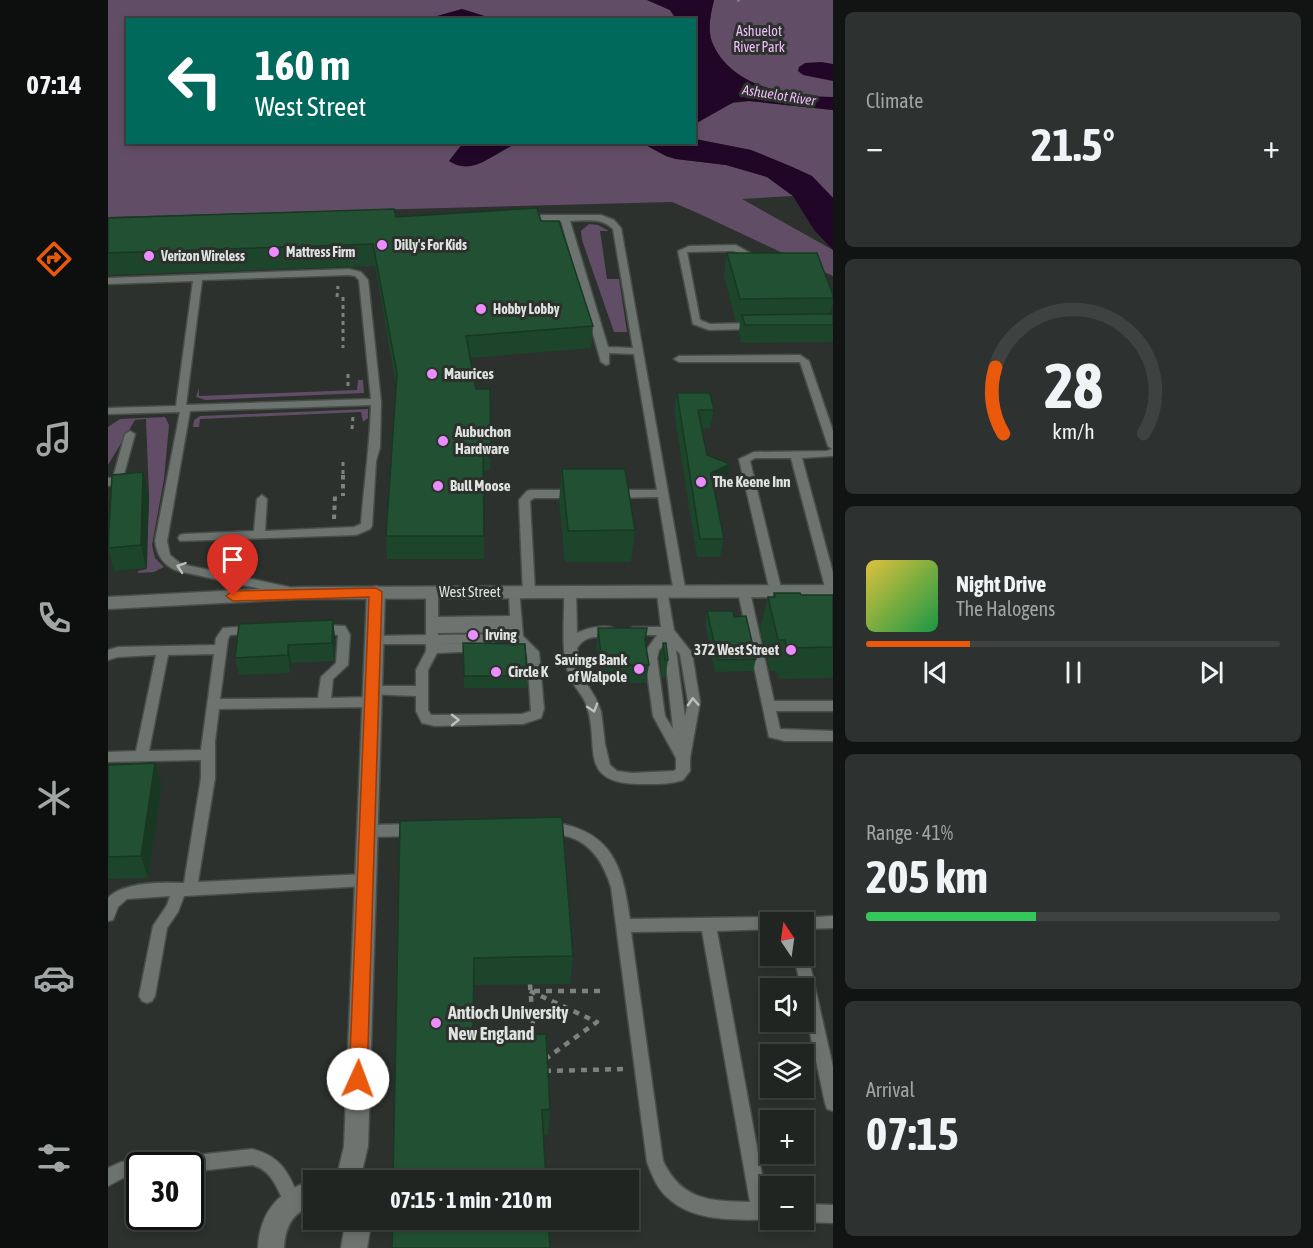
<!DOCTYPE html>
<html lang="en">
<head>
<meta charset="utf-8">
<style>
  body { margin:0; font-family:"Asap Condensed",sans-serif; background:#2d312f; color:#f1f3f6; height:100vh; display:flex; flex-direction:column; font-size:22px; white-space:nowrap }
  * { box-sizing:border-box; margin:0 }
  p { font-size:20px; color:#a2a5a5 }
  .icon { flex:none; width:33px; height:33px; fill:none; stroke:currentColor; stroke-width:2; stroke-linecap:round; stroke-linejoin:round }
  .map { position:relative; flex:1; overflow:hidden }
  .details { display:flex; flex-direction:column; gap:12px; padding:12px; background:#121413; width:480px }
  .details>* { flex:none }
  .guide { position:absolute; left:18px; top:18px; width:570px; height:126px; border-radius:0px; box-shadow:0 3px 9px #0003,0 0 0 2px #3e4240; background:#00695c; color:#fff; overflow:hidden }
  .needle { width:39px; rotate:347deg }
  .fabs { position:absolute; left:652px; top:912px; display:grid; gap:12px }
  .fabs a { display:grid; place-items:center; width:54px; height:54px; border-radius:0px; background:#212522; box-shadow:0 3px 9px #0003,0 0 0 2px #3e4240; font-size:30px }
  .speed { position:absolute; left:18px; top:1152px; display:flex; gap:12px; font-size:30px; font-weight:700; text-align:center }
  .speed>* { display:grid; place-content:center; width:78px; height:78px; border-radius:50%; background:#212522; box-shadow:0 3px 9px #0003,0 0 0 2px #3e4240; line-height:1 }
  .speed .limit { border:3px solid #111; border-radius:9px; background:#fff; color:#111 }
  .pin { position:absolute; display:grid; place-items:center; width:51px; height:51px; color:#fff; margin:-62px -26px; border-radius:50% 50% 50% 0; rotate:-45deg; box-shadow:0 0 6px #0007 }
  .pin .icon { rotate:45deg }
  .me { position:absolute; width:66px; margin:-33px; rotate:2deg; stroke-linejoin:round; filter:drop-shadow(0 0 4px #0008) }
  .turn { display:flex; align-items:center; gap:21px; height:126px; padding:0 30px; font-size:27px }
  .turn .icon { width:78px; height:78px; stroke-width:2.5 }
  .turn b { display:block; font-size:42px; line-height:51px }
  .big { font-size:45px; font-weight:700; line-height:1.1 }
  .details .card { flex:1; display:flex; flex-direction:column; justify-content:center; gap:9px; min-width:0; padding:0 21px; border-radius:9px; background:#2d312f }
  .details .dial { align-items:center; gap:0 }
  .dial svg { height:156px; overflow:visible; fill:none; stroke:#3e4240; stroke-width:7; stroke-linecap:round; text-anchor:middle }
  .dial text { fill:#f1f3f6; stroke:none }
  .song { display:flex; align-items:center; gap:18px }
  .cover { width:72px; height:72px; border-radius:9px; background:linear-gradient(135deg,hsl(50 70% 55%),hsl(140 70% 35%)) }
  .played { height:6px; border-radius:3px; background:linear-gradient(90deg,#ea580c 25%,#3e4240 25%) }
  .keys { display:flex; justify-content:space-around; direction:ltr }
  .heat { display:flex; justify-content:space-between; align-items:center; font-size:33px; direction:ltr }
  .charge { height:9px; border-radius:4px; background:linear-gradient(90deg,#34c759 41%,#3e4240 0) }
  .trip { position:absolute; left:195px; top:1170px; width:336px; height:60px; border-radius:0px; background:#212522; box-shadow:0 3px 9px #0003,0 0 0 2px #3e4240; font-weight:700; line-height:60px; text-align:center }
  main { display:flex; flex:1; min-height:0 }
  .tab-bar { display:flex; flex-direction:column; width:108px; justify-content:space-around; align-items:center; background:#0d0f0e; color:#a2a5a5 }
  .tab-bar .icon { width:42px; height:42px }
  .tab-bar .current { color:#ea580c }
  .tab-bar b { font-size:27px; color:#f1f3f6 }
  .map>svg:first-child { display:block }
</style>
</head>
<body>
<main>
<nav class="tab-bar">
<b>07:14</b>
<svg class="icon current" aria-label="directions" viewBox="0 0 24 24"><path d="M12 3l9 9-9 9-9-9zM9 14v-3h6M13 9l2 2-2 2"/></svg>
<svg class="icon" aria-label="music" viewBox="0 0 24 24"><path d="M9 18V5l10-2v13"/><circle cx="6" cy="18" r="3"/><circle cx="16" cy="16" r="3"/></svg>
<svg class="icon" aria-label="phone" viewBox="0 0 24 24"><path d="M5 4h4l2 5-3 2q2 4 5 5l2-3 5 2v4C11 20 4 13 5 4z"/></svg>
<svg class="icon" aria-label="climate" viewBox="0 0 24 24"><path d="M12 3v18M4 7l16 10M4 17L20 7"/></svg>
<svg class="icon" aria-label="car" viewBox="0 0 24 24"><path d="M5 17H2v-5l4-1 3-4h7l3 4 3 1v5h-3M9 17h6M6 11h13"/><circle cx="7" cy="17" r="2"/><circle cx="17" cy="17" r="2"/></svg>
<svg class="icon" aria-label="filters" viewBox="0 0 24 24"><path d="M4 7h16M4 17h16"/><circle cx="9" cy="7" r="2"/><circle cx="15" cy="17" r="2"/></svg>
</nav>
<div class="map">
<svg width="725" height="1248" viewBox="0 0 725 1248">
  <rect width="100%" height="100%" fill="#2c312d"/>
  <path fill="#624d66" d="M0 0H539L562 10 568 19H386L354 9 318 20H20V142L355 143 341 161 411 143H534L558 156 567 159 618 165 659 177 685 196 634 199 725 250V276C671 253 619 225 564 202L0 217Z
    M606 0H725V99C714 97 703 98 692 96 659 92 616 76 604 42 599 28 603 14 606 0Z
    M641 101 725 110V198L704 176 682 166 643 150 587 139V124L619 104Z
    M481 224 490 225 501 231H492L499 279H511L519 332H506L474 240 473 231Z
    M250 380H255L256 393 98 400 88 397 91 388V396L249 390Z
    M260 409V418L255 422 253 412 92 419 91 427H85L86 420 92 416Z
    M57 417 61 425 56 479 44 545 47 558 56 567 46 572 30 573V571L39 569 41 495 38 419 27 420 0 465V427L12 419Z"/>
  <path fill="#210627" d="M539 0H606C603 13 599 28 604 42 623 88 681 96 725 97V110L641 101 626 102 587 124 586 20 568 19 562 10Z
    M354 9 386 19H318Z
    M713 62 725 64V81L695 75 690 71 691 67 697 63Z
    M587 139 643 150 682 166 704 176 725 198V250L706 230 685 196 659 177 618 165 568 159 558 156 534 143 586 142Z
    M355 143V142L411 143C388 150 366 178 341 161Z"/>
  <g fill="none" stroke-linecap="round" stroke-linejoin="round">
    <g stroke="#494d4a" stroke-width="3">
      <path id="lane" d="M493 215 506 220 513 228 578 593 572 597 566 593 550 497 505 498 500 494 505 490H549L526 354 501 353V364L498 365 493 362 453 221H415L411 218 415 215ZM462 221C477 221 493 217 505 229L525 348 500 347Z
        M628 245 656 261 652 264 649 263 626 251 579 252 592 320 602 324 646 323 651 326 646 329 601 330 585 324 570 251 581 246Z
        M241 269 253 272 260 280 273 402 272 447 268 461 264 526 262 529 248 535 72 541 70 538 72 535 76 534 146 531 149 499 154 495 159 499 157 531 246 527 253 524C256 484 262 445 263 405L82 411 59 541 62 555 73 564 181 587 187 591 181 595 70 571C56 566 49 556 47 541L72 412 0 414V408L68 406 85 281 0 284V278ZM241 275 247 276 251 280 263 399 78 405 94 280Z
        M692 355 701 361 725 431V456L694 458 725 573V595L720 594 718 591 683 458H647L642 461 674 592 668 596 662 592 631 459 646 452 719 451 724 449 720 446 692 362H571L566 359 571 356Z
        M22 431 27 434 15 478 12 483 0 486V478H5L17 434Z
        M423 490H467L472 494 467 498H426L422 501 427 592 421 596 415 592 411 500 419 491Z
        M324 588 330 592V617L402 616 401 592 407 588 411 589 415 636 431 652 436 709 433 718 415 724 327 726 314 723 308 711V696L260 694 258 691 260 688 264 686H308V670L318 651V644H266L260 640 266 636 318 635V592ZM403 632V634L330 635V633ZM371 643 330 644 406 643 419 654 423 711 414 714 323 715 320 710V670L329 653 375 651 377 648 375 645Z
        M462 588 468 592 469 633C479 628 502 622 511 632 500 644 482 628 469 648L474 676 487 697 493 711 497 744 502 765 509 771 524 773 566 771 568 769V758L545 716 537 658 539 649 549 635H525L519 631 525 627H553L549 593 555 589 559 590 566 630 584 653 592 702 582 758V771L575 780C560 785 544 784 529 784 469 782 492 745 479 707 476 695 465 687 461 675 452 650 457 618 456 592ZM556 645 565 729 557 716 549 658 551 650ZM568 650 572 654 580 702 577 717Z
        M636 588 642 592 666 701H725V711H668L672 729 725 731V741H677L661 737 630 592Z
        M210 625 237 626 242 635 240 665 225 679 223 698 264 697 268 699 270 702 268 705 264 707 111 709 107 741V778L90 882 258 874 263 876 265 880 263 884 258 886 76 896 70 912 59 928 47 996 44 1001 39 1003 34 1001 31 996 45 926 59 905 62 896 19 899 10 907 5 920 0 921V898C14 882 55 882 76 883L93 778V760L0 762V752L28 751 48 655 10 657 0 660V650L10 647 107 645 108 638 115 628 144 626 150 630 148 633 122 635 120 639 112 699 210 698 213 677 228 663 230 635 206 632 204 629 206 626ZM106 654 93 750 41 751 60 655Z
        M438 821C502 829 514 861 522 919L663 917 668 918 670 922H663V929L609 931 659 1202H663V1220C630 1219 586 1223 560 1198 549 1189 544 1175 539 1162L503 887C496 865 485 845 462 837 452 834 442 834 433 831L431 827 433 823ZM594 931 642 1202C603 1201 574 1201 555 1161L523 932Z
        M307 824 312 826 314 830 312 834 307 836 260 837 255 835 253 831 255 827 260 825Z
        M725 916V928L696 929V922H689L691 918Z
        M696 950 700 956 725 1067V1111L719 1109 717 1103 696 1005V988H693L686 956H696Z
        M144 1149C174 1156 182 1175 192 1201L190 1207 184 1209 178 1207C170 1190 164 1170 144 1165L82 1172V1166H52L54 1160 60 1158Z
        M32 1160 38 1162 39 1166H32V1176L15 1178 0 1186V1168L13 1162Z
        M696 1204 725 1205V1223L696 1222 691 1220H696Z"/>
    </g>
    <g stroke="#494d4a" stroke-width="3">
      <path id="street" d="M268 586 274 588 277 592 260 1146 252 1180H228L236 1146 259 592 262 588Z
        M206 1180V1206C184 1211 177 1228 176 1248H150C152 1211 171 1190 206 1180Z
        M233 1220H259L262 1230 259 1248H233L236 1230Z"/>
    </g>
    <g stroke="#494d4a" stroke-width="3">
      <path id="secondary" d="M725 585V597L191 599 0 609V597L191 587Z"/>
    </g>
    <path stroke="#7e827f" stroke-width="2" stroke-dasharray="3 3" stroke-linecap="butt" d="M629 1 633 0"/>
    <path stroke="#7e827f" stroke-width="3" stroke-dasharray="4 4" stroke-linecap="butt" d="M229 297 230 286
      M235 297V348
      M240 374V390
      M244 429 245 416
      M235 462V477"/>
    <path stroke="#7e827f" stroke-width="4" stroke-dasharray="4.5 4.5" stroke-linecap="butt" d="M235 475V496
      M226 519 227 496"/>
    <path stroke="#7e827f" stroke-width="4.5" stroke-dasharray="6 6" stroke-linecap="butt" d="M422 984 426 1039
      M422 991 489 1022 436 1060
      M426 991H495
      M437 1071 516 1069"/>
    <use href="#lane" fill="#6d736f" fill-rule="evenodd"/>
    <use href="#street" fill="#6d736f" fill-rule="evenodd"/>
    <use href="#secondary" fill="#6d736f" fill-rule="evenodd"/>
  </g>
  <path fill="#1d452b" d="M288 217 433 221 485 326 483 348 362 358 368 389 383 447 382 470H376V559H279L278 536 288 385 267 266 0 275V218Z
    M619 253 725 295V303L722 314H725V342L633 343 631 332 632 322H628L616 275Z
    M569 393 606 410 602 428H593L599 455 622 464 619 482 606 488 616 539 612 557H589L566 411Z
    M454 469 527 530 523 562H457L451 501Z
    M41 495 38 568 6 571 0 548Z
    M666 593 693 595H725V678L671 679 669 671H662L652 628 660 597H665Z
    M599 611 626 617 648 659 645 671 607 672 597 624Z
    M225 620 227 638 226 661 183 663 182 673 131 675 127 658Z
    M490 628 537 640 541 665 538 683H492L488 646Z
    M355 643 419 676V688H356Z
    M555 643 560 660 557 678H554L552 661Z
    M0 765 54 785 40 878 0 879Z
    M292 821 465 956 462 984 366 985 365 1035 442 1109 440 1134 435 1135 285 1180Z"/>
  <path fill="#183823" d="M622 464 619 482 600 491 603 473Z
    M35 472 41 495 38 568 33 545Z
    M225 620 227 638 226 661 224 643Z
    M180 645 183 663 182 673 180 655Z
    M47 763 54 785 40 878 33 856Z"/>
  <path fill="#225032" stroke="#183823" stroke-width="1.5" d="M429 208 433 221H451L485 326 358 336 368 389H382L383 447H375L376 536H278L289 373 265 244 0 253V218L286 209 288 217Z
    M619 253H709L725 295V298L632 299Z
    M725 314V325H637L634 315Z
    M569 393H602L606 410H590L599 455 622 464 603 473 616 539H592Z
    M454 469H517L527 530 460 531Z
    M35 472 33 545 0 548 4 475Z
    M666 593H692L693 595H725V647L679 648 677 640H670L660 597H667Z
    M599 611H625L626 617 638 616 648 659 610 660Z
    M225 620 224 643 180 645V655L127 658 131 624Z
    M490 628H539L537 640 541 665H494Z
    M355 643 417 644 419 676H356Z
    M555 643H558L560 660H557Z
    M47 763 33 856 0 857V765Z
    M454 817 465 956 366 958 365 1035 438 1034 442 1109 434 1110 438 1180H285L292 821Z
    M285 1220H440L442 1248H284Z"/>
  <defs><path id="oneway-chevron" d="M-2-3.5L2.5 0L-2 3.5" fill="none" stroke-width="1.6" stroke-linecap="round" stroke-linejoin="round" transform="scale(1.5)"/></defs>
  <g stroke="#bdc1be">
    <use href="#oneway-chevron" transform="translate(73 567) rotate(-161)"/>
    <use href="#oneway-chevron" transform="translate(585 702) rotate(-93)"/>
    <use href="#oneway-chevron" transform="translate(485 708) rotate(73)"/>
    <use href="#oneway-chevron" transform="translate(347 720) rotate(-1)"/>
  </g>
  <path fill="#ea580c" stroke="#983908" stroke-width="1.5" d="M268 588 274 592 259 1079 257 1086 250 1088 244 1086 241 1079 261 597 125 601 118 596 125 591Z"/>
  <g fill="#ea8dfd" stroke="#2c312d" stroke-width="2">
    <circle cx="274" cy="245" r="6"/>
    <circle cx="166" cy="252" r="6"/>
    <circle cx="41" cy="256" r="6"/>
    <circle cx="373" cy="309" r="6"/>
    <circle cx="324" cy="374" r="6"/>
    <circle cx="335" cy="441" r="6"/>
    <circle cx="593" cy="482" r="6"/>
    <circle cx="330" cy="486" r="6"/>
    <circle cx="365" cy="635" r="6"/>
    <circle cx="683" cy="650" r="6"/>
    <circle cx="531" cy="669" r="6"/>
    <circle cx="388" cy="672" r="6"/>
    <circle cx="328" cy="1023" r="6"/>
  </g>
  <g text-anchor="middle" stroke-width="6" stroke-linejoin="round" paint-order="stroke">
    <g font-size="14" fill="#f2befd" stroke="#2c312d">
      <text x="651" y="36">Ashuelot<tspan x="651" dy="16">River Park</tspan></text>
    </g>
    <g font-size="14" font-style="italic" fill="#edb9f8" stroke="#2c312d">
      <text transform="translate(671 95) rotate(9)" y="5">Ashuelot River</text>
    </g>
    <g font-size="14" font-weight="bold" fill="#dfe2e0" stroke="#2c312d" text-anchor="start">
      <text x="286" y="250">Dilly's For Kids</text>
      <text x="178" y="257">Mattress Firm</text>
      <text x="53" y="261">Verizon Wireless</text>
      <text x="385" y="314">Hobby Lobby</text>
    </g>
    <g font-size="15" font-weight="bold" fill="#dfe2e0" stroke="#2c312d" text-anchor="start">
      <text x="336" y="379">Maurices</text>
      <text x="347" y="437">Aubuchon<tspan x="347" dy="17">Hardware</tspan></text>
      <text x="605" y="487">The Keene Inn</text>
      <text x="342" y="491">Bull Moose</text>
      <text x="377" y="640">Irving</text>
      <text x="671" y="655" text-anchor="end">372 West Street</text>
      <text x="519" y="665" text-anchor="end">Savings Bank<tspan x="519" dy="17">of Walpole</tspan></text>
      <text x="400" y="677">Circle K</text>
    </g>
    <g font-size="15" fill="#dfe2e0" stroke="#2c312d">
      <text x="362" y="597">West Street</text>
    </g>
    <g font-size="18" font-weight="bold" fill="#dfe2e0" stroke="#2c312d" text-anchor="start">
      <text x="340" y="1019">Antioch University<tspan x="340" dy="21">New England</tspan></text>
    </g>
  </g>
</svg>
<div class="fabs">
<a><svg class="needle" viewBox="-14 -14 28 28"><path d="M0-13l5 13h-10z" fill="#e53935"/><path d="M0 13l5-13h-10z" fill="#a2a5a5"/></svg></a>
<a><svg class="icon" aria-label="sound" viewBox="0 0 24 24"><path d="M4 9h4l5-4v14l-5-4H4zM17 9q2 3 0 6"/></svg></a>
<a><svg class="icon" aria-label="layers" viewBox="0 0 24 24"><path d="M12 4l9 5-9 5-9-5zM3 14l9 5 9-5"/></svg></a>
<a>+</a>
<a>−</a>
</div>
<div class="speed"><div class="limit">30</div></div>
<div class="pin" style="left:125px;top:596px;background:#d93025"><svg class="icon" aria-label="arrive" viewBox="0 0 24 24"><path d="M6 21V4h12l-3 4 3 4H6"/></svg></div>
<svg class="me" style="left:250px;top:1079px" viewBox="-20 -20 40 40"><circle r="19" fill="#fff"/><path d="M0-13L10 11 0 6-10 11z" fill="#ea580c"/></svg>
<div class="trip">07:15 · 1 min · 210 m</div>
<div class="guide">
<div class="turn"><svg class="icon" aria-label="left" viewBox="0 0 24 24"><path d="M17 20v-9H6M10 6l-5 5 5 5"/></svg><div><b>160 m</b>West Street</div></div>
</div>
</div>
<section class="details">
<div class="card"><p>Climate</p>
<div class="heat"><a>−</a><b class="big">21.5°</b><a>+</a></div>
</div>
<div class="card dial"><svg viewBox="0 0 100 80">
<path d="M14 69A42 42 0 1 1 86 69"/>
<path d="M14 69A42 42 0 0 1 10 35" stroke="#ea580c"/>
<text x="50" y="56" font-size="32" font-weight="700">28</text>
<text x="50" y="72" font-size="11">km/h</text>
</svg></div>
<div class="card">
<div class="song"><i class="cover"></i><div><b>Night Drive</b><p>The Halogens</p></div></div>
<div class="played"></div>
<div class="keys"><svg class="icon" aria-label="previous" viewBox="0 0 24 24"><path d="M18 5L8 12l10 7zM5 5v14"/></svg><svg class="icon" aria-label="pause" viewBox="0 0 24 24"><path d="M8 5v14M16 5v14"/></svg><svg class="icon" aria-label="next" viewBox="0 0 24 24"><path d="M6 5l10 7-10 7zM19 5v14"/></svg></div>
</div>
<div class="card"><p>Range · 41%</p><b class="big">205 km</b><div class="charge"></div></div>
<div class="card"><p>Arrival</p><b class="big">07:15</b></div>
</section>
</main>
</body>
</html>
